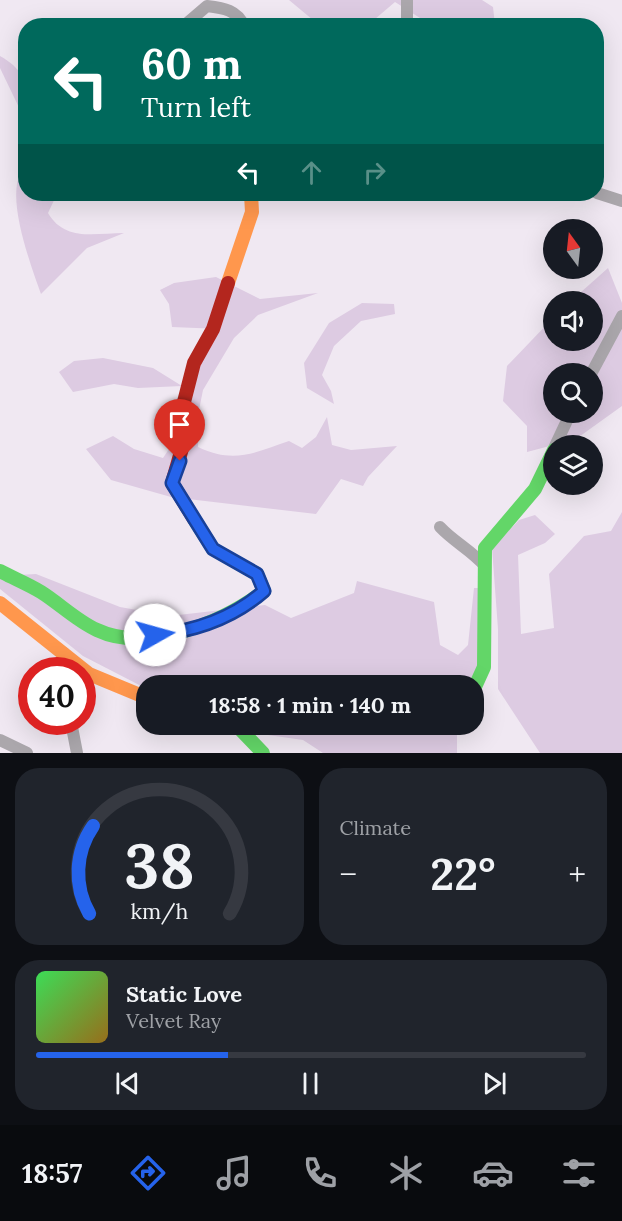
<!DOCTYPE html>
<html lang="en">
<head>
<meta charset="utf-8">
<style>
  body { margin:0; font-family:Lora,serif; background:#20242c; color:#f1f3f6; height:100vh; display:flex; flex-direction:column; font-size:22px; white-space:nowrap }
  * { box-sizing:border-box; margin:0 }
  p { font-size:20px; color:#9ea1a6 }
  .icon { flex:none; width:33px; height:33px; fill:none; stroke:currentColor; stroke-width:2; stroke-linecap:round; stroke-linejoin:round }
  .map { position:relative; height:753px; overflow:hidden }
  .side { display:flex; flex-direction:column; gap:15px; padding:15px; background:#0d0f14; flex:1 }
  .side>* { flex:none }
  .guide { position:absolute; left:18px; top:18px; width:586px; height:183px; border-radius:24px; box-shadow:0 6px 24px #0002; background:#00695c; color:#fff; overflow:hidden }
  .needle { width:39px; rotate:345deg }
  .buttons { position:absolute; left:543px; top:219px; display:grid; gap:12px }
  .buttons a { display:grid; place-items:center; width:60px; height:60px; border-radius:50%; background:#171b24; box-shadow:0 6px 24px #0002; font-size:30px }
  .speed { position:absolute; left:18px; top:657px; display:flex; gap:12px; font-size:30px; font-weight:700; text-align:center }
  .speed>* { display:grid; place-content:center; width:78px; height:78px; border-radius:50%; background:#171b24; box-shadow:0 6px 24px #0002; line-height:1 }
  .speed .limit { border:9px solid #d22; background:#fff; color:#111 }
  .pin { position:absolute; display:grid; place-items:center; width:51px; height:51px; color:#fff; margin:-62px -26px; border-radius:50% 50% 50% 0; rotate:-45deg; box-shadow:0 0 6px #0007 }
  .pin .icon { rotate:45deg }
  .me { position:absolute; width:66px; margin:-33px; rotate:83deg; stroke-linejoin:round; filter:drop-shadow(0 0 4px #0008) }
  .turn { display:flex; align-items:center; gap:21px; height:126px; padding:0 24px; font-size:27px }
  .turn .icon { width:78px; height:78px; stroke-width:2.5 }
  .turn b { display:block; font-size:42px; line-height:51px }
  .lanes { display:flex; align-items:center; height:57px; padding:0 24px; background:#0003; justify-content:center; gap:30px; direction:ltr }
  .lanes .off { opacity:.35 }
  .big { font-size:45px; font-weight:700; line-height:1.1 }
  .side .card { flex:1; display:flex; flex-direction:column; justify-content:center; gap:9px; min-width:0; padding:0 21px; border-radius:24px; background:#20242c }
  .side .dial { align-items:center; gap:0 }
  .dial svg { height:156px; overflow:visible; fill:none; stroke:#363941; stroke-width:7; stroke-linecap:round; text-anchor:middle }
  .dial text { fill:#f1f3f6; stroke:none }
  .song { display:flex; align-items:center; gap:18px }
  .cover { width:72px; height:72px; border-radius:9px; background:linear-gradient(135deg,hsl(130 70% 55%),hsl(40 70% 35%)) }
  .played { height:6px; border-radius:3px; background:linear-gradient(90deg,#2563eb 35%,#363941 35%) }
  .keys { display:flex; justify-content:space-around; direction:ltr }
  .heat { display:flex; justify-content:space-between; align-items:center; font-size:33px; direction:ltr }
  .side .tiles { flex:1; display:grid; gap:15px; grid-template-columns:1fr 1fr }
  .card:last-child { grid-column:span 2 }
  .trip { position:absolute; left:136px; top:675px; width:348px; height:60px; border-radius:24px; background:#171b24; box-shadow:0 6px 24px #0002; font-weight:700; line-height:60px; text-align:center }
  .dock { display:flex; height:96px; justify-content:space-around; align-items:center; background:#090b0e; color:#9ea1a6 }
  .dock .icon { width:42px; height:42px }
  .dock .current { color:#2563eb }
  .dock b { font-size:27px; color:#f1f3f6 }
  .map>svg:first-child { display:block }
</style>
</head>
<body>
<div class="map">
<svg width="622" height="753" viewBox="0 0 622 753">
  <rect width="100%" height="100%" fill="#f0e8f2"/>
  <path fill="#ddcbe2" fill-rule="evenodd" d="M289 0H482L493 7 495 25H431L395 2 368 25H319Z
    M0 56C30 73 26 88 25 120L0 68Z
    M25 167 26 194H57L48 213C65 242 95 233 124 233L87 248 41 294C31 266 12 214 17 184 18 178 23 172 25 167Z
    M608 268 622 303V406L576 439 527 452V426L503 401 507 366 553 318 554 340H592V302L571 301ZM554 374H592V412H554Z
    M216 277 260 299 318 293 258 315 234 338 203 390 198 415V447C234 464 254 453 289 441L302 448 316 437 327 417 332 445 351 450 397 446 368 477 363 486 341 479 316 514 171 497 111 480 86 449 113 436 134 449 163 458 177 437 176 400 220 329 172 327 169 304 160 290 174 283Z
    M362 303 394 304 395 314 361 321 334 346 322 375 331 391 334 404 307 388 304 363 329 323Z
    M103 358 153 368 182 386 138 388 114 384 73 392 59 372 74 361Z
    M622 512V753H540L498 689V629L492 548 519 520 535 515 555 534 545 543 518 555 521 634 554 628 549 574 584 536 611 531Z
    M36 574 120 607 170 616 265 605 291 618 354 593 357 581 434 602 440 645 458 655 468 645 474 588H479L480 664 478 712 474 716V686H147V689L83 656 0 589V576Z
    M246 725H466L457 735V753H323L303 740 261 734Z"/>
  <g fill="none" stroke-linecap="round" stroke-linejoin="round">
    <path stroke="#aba7ac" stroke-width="12" d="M407 0V26
      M186 24 207 6C224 8 237 10 244 26
      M597 193 622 201
      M591 374 622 316
      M555 446 571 412
      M440 527C454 542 471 550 485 566
      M62 670 60 665 64 653
      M71 722 77 753
      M0 740 27 753"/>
    <path stroke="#63d668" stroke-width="14" d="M0 571C13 578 28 584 41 592 60 604 77 621 97 630 148 654 223 622 264 591L257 574 213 549 194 519
      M474 689 484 667 485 548 535 489 554 450
      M235 724 263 753"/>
    <path stroke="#ff974d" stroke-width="14" d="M228 283 252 212 251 194
      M0 603 89 674 147 698"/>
    <path stroke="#b3261e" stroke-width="14" d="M194 519 172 483 187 431 184 402 194 363 213 329 228 283"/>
  </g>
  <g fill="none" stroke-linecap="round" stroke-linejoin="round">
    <g stroke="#184099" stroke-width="15">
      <path id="route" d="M155 635C196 631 233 618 264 591L257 574 213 549 172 483 180 461"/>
    </g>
    <use href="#route" stroke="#2563eb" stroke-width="10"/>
  </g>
</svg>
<div class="buttons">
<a><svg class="needle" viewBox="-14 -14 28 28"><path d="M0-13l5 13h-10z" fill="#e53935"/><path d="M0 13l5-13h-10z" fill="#9ea1a6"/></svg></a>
<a><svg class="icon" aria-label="sound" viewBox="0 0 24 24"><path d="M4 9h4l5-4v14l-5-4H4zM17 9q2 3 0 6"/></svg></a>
<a><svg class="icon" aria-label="search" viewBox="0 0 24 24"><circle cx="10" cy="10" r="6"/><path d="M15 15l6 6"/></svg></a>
<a><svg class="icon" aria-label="layers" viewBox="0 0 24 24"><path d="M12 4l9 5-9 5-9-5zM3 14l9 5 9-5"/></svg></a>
</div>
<div class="speed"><div class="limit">40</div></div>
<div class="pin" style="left:180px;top:461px;background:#d93025"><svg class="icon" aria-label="arrive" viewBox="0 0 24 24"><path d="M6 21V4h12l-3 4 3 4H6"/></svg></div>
<svg class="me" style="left:155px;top:635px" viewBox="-20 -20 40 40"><circle r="19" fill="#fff"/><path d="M0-13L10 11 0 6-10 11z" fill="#2563eb"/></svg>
<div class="trip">18:58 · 1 min · 140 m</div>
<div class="guide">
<div class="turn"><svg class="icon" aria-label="left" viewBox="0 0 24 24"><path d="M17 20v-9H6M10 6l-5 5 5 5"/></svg><div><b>60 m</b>Turn left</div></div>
<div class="lanes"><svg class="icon" aria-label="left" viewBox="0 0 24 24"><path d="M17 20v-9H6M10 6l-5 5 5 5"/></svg><svg class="icon off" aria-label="ahead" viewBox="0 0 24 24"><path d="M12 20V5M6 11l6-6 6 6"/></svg><svg class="icon off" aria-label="right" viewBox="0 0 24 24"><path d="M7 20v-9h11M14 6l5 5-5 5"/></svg></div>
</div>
</div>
<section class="side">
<div class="tiles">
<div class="card dial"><svg viewBox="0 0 100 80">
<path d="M14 69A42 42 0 1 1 86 69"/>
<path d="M14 69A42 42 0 0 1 16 24" stroke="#2563eb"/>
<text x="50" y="56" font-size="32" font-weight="700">38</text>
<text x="50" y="72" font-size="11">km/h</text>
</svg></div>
<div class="card"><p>Climate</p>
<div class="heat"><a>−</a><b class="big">22°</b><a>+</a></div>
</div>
<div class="card">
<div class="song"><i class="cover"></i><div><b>Static Love</b><p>Velvet Ray</p></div></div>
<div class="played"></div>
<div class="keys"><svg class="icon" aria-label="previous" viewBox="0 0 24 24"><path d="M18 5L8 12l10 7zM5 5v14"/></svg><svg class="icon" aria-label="pause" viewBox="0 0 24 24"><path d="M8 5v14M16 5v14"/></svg><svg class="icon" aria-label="next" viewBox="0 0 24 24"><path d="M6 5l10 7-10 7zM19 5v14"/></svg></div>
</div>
</div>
</section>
<nav class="dock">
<b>18:57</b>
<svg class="icon current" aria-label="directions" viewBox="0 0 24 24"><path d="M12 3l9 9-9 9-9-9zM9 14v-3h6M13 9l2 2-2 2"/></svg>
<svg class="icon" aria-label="music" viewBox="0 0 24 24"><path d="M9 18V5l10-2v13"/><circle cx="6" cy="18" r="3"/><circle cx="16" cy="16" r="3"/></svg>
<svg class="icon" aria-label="phone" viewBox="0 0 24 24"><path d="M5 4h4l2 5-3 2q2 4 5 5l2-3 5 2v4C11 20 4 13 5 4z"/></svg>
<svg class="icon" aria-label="climate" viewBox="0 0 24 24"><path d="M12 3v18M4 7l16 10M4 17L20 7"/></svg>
<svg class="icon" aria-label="car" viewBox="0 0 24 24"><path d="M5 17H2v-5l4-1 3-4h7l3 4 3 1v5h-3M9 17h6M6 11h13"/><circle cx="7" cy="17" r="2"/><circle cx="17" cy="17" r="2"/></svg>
<svg class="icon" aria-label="filters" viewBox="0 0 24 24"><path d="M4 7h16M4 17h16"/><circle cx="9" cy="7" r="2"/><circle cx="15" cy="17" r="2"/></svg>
</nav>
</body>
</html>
